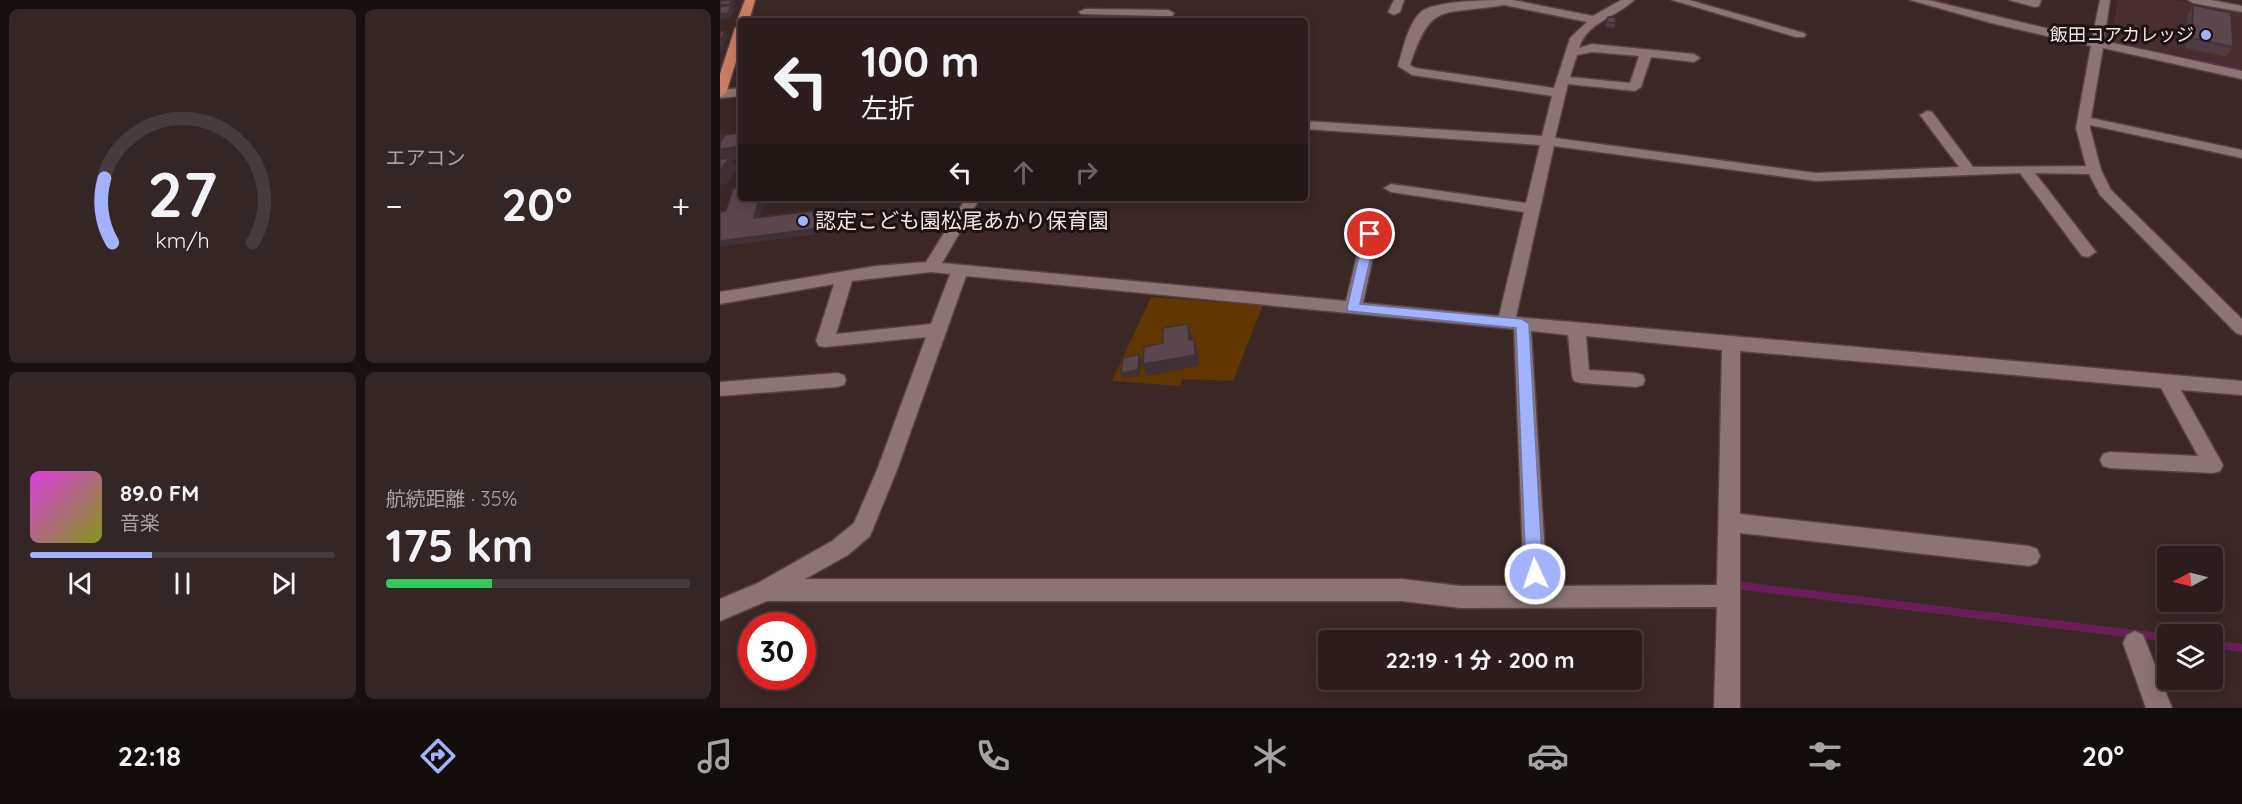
<!DOCTYPE html>
<html lang="ja">
<head>
<meta charset="utf-8">
<style>
  body { margin:0; font-family:Quicksand,"Noto Sans JP",sans-serif; background:#342625; color:#f1f3f6; height:100vh; display:flex; flex-direction:column; font-size:22px; white-space:nowrap }
  * { box-sizing:border-box; margin:0 }
  p { font-size:20px; color:#a6a2a3 }
  .icon { flex:none; width:33px; height:33px; fill:none; stroke:currentColor; stroke-width:2; stroke-linecap:round; stroke-linejoin:round }
  .map { position:relative; flex:1; overflow:hidden }
  .panel { display:flex; flex-direction:column; gap:9px; padding:9px; background:#18100f; width:720px }
  .panel>* { flex:none }
  .hud { position:absolute; left:18px; top:18px; width:570px; height:183px; border-radius:6px; box-shadow:0 3px 15px #0003,0 0 0 2px #483b3b; background:#2c1d1c; color:#f1f3f6; overflow:hidden }
  .needle { width:39px; rotate:263deg }
  .controls { position:absolute; left:1437px; top:546px; display:grid; gap:12px }
  .controls a { display:grid; place-items:center; width:66px; height:66px; border-radius:6px; background:#2c1d1c; box-shadow:0 3px 15px #0003,0 0 0 2px #483b3b; font-size:30px }
  .speed { position:absolute; left:18px; top:612px; display:flex; gap:12px; font-size:30px; font-weight:700; text-align:center }
  .speed>* { display:grid; place-content:center; width:78px; height:78px; border-radius:50%; background:#2c1d1c; box-shadow:0 3px 15px #0003,0 0 0 2px #483b3b; line-height:1 }
  .speed .limit { border:9px solid #d22; background:#fff; color:#111 }
  .pin { position:absolute; display:grid; place-items:center; width:51px; height:51px; color:#fff; margin:-26px; border:3px solid #fff; border-radius:50%; box-shadow:0 2px 6px #0007 }
  .me { position:absolute; width:66px; margin:-33px; rotate:357deg; stroke-linejoin:round; filter:drop-shadow(0 0 4px #0008) }
  .turn { display:flex; align-items:center; gap:21px; height:126px; padding:0 24px; font-size:27px }
  .turn .icon { width:78px; height:78px; stroke-width:2.5 }
  .turn b { display:block; font-size:42px; line-height:51px }
  .lanes { display:flex; align-items:center; height:57px; padding:0 24px; background:#0003; justify-content:center; gap:30px; direction:ltr }
  .lanes .off { opacity:.35 }
  .big { font-size:45px; font-weight:700; line-height:1.1 }
  .panel .card { flex:1; display:flex; flex-direction:column; justify-content:center; gap:9px; min-width:0; padding:0 21px; border-radius:9px; background:#342625 }
  .panel .dial { align-items:center; gap:0 }
  .dial svg { height:156px; overflow:visible; fill:none; stroke:#483b3b; stroke-width:7; stroke-linecap:round; text-anchor:middle }
  .dial text { fill:#f1f3f6; stroke:none }
  .song { display:flex; align-items:center; gap:18px }
  .cover { width:72px; height:72px; border-radius:9px; background:linear-gradient(135deg,hsl(300 70% 55%),hsl(70 70% 35%)) }
  .played { height:6px; border-radius:3px; background:linear-gradient(90deg,#a2b2fd 40%,#483b3b 40%) }
  .keys { display:flex; justify-content:space-around; direction:ltr }
  .heat { display:flex; justify-content:space-between; align-items:center; font-size:33px; direction:ltr }
  .charge { height:9px; border-radius:4px; background:linear-gradient(90deg,#34c759 35%,#483b3b 0) }
  .panel .tiles { flex:1; display:grid; gap:9px; grid-template-columns:repeat(2,1fr) }
  .trip { position:absolute; left:598px; top:630px; width:324px; height:60px; border-radius:6px; background:#2c1d1c; box-shadow:0 3px 15px #0003,0 0 0 2px #483b3b; font-weight:700; line-height:60px; text-align:center }
  .menu { display:flex; height:96px; justify-content:space-around; align-items:center; background:#120c0b; color:#a6a2a3 }
  .menu .icon { width:42px; height:42px }
  .menu .current { color:#a2b2fd }
  .menu b { font-size:27px; color:#f1f3f6 }
  main { display:flex; flex:1; min-height:0 }
  .map>svg:first-child { display:block }
</style>
</head>
<body>
<main>
<section class="panel">
<div class="tiles">
<div class="card dial"><svg viewBox="0 0 100 80">
<path d="M14 69A42 42 0 1 1 86 69"/>
<path d="M14 69A42 42 0 0 1 10 36" stroke="#a2b2fd"/>
<text x="50" y="56" font-size="32" font-weight="700">27</text>
<text x="50" y="72" font-size="11">km/h</text>
</svg></div>
<div class="card"><p>エアコン</p>
<div class="heat"><a>−</a><b class="big">20°</b><a>+</a></div>
</div>
<div class="card">
<div class="song"><i class="cover"></i><div><b>89.0 FM</b><p>音楽</p></div></div>
<div class="played"></div>
<div class="keys"><svg class="icon" aria-label="previous" viewBox="0 0 24 24"><path d="M18 5L8 12l10 7zM5 5v14"/></svg><svg class="icon" aria-label="pause" viewBox="0 0 24 24"><path d="M8 5v14M16 5v14"/></svg><svg class="icon" aria-label="next" viewBox="0 0 24 24"><path d="M6 5l10 7-10 7zM19 5v14"/></svg></div>
</div>
<div class="card"><p>航続距離 · 35%</p><b class="big">175 km</b><div class="charge"></div></div>
</div>
</section>
<div class="map">
<svg width="1522" height="708" viewBox="0 0 1522 708">
  <rect width="100%" height="100%" fill="#3a2726"/>
  <path fill="#482e2e" d="M1398 0H1455L1522 13V68L1390 41Z"/>
  <path fill="#613600" d="M431 297 543 305 513 381 462 379 460 386 392 381Z"/>
  <g fill="none" stroke-linecap="round" stroke-linejoin="round">
    <path stroke="#6a1e59" stroke-width="4.5" d="M1210 0 1227 5
      M1478 61 1522 71"/>
    <path stroke="#6a1e59" stroke-width="8" d="M1023 586 1448 638
      M1492 644 1522 648"/>
    <g stroke="#534342" stroke-width="3">
      <path id="minor" d="M674 0H684L680 12 674 15 668 12Z
        M793 0 873 16 901 0H914C897 17 867 22 859 48L872 44 974 54 980 58 974 62 931 57 921 87 915 91 848 84 835 138 1096 173 1239 167 1200 115 1207 111 1212 112 1253 167 1366 166 1356 128 1371 46 1275 24 1190 0H1208L1372 39 1380 0H1390L1384 41 1522 71V79L1383 48 1371 118 1522 150V158L1370 125V128L1381 170 1391 190 1522 319V335L1516 333 1380 195 1369 174 1315 173 1376 252 1368 257 1362 256 1300 173 1096 181 834 146 796 317 1522 381V395L1461 390 1503 465 1500 471 1493 473 1390 468 1383 466 1380 460 1383 454 1390 452 1478 456 1441 388 1020 351V514L1309 546 1317 549 1320 556 1317 563 1309 566 1020 533V708H994L997 607 741 608 682 601H47L0 621V599L38 583 112 541 134 523 157 470 206 337 105 347 99 346 96 341 114 284 0 304V292L156 266 206 262 246 198H260L222 263 626 301 642 234 650 229 658 234 643 303 779 316 804 212 671 192 664 188 671 184 806 203 820 145 585 129V121L822 136 832 96 692 75 678 66C683 49 688 23 702 11 719 0 771 0 793 0ZM784 5 867 22 850 38 834 88 695 68 690 65C712 0 721 16 784 5ZM872 52 919 56 910 83 850 77 857 55ZM211 272 230 274 211 324 116 334 132 281ZM246 276 794 329 804 586H741L682 579H85L128 555 150 536 177 470ZM811 331 848 335 852 376 854 381 861 383 916 387 923 385 925 380 923 375 916 373 869 370 866 336 1002 350 997 585 827 586Z
        M952 0H969L1084 33 1086 35 1084 37H1076Z
        M1289 0H1321L1319 6 1315 7Z
        M1468 0H1491L1522 6V12L1473 3Z
        M365 9 448 10 454 13 449 21H437L440 16 361 14 359 12Z
        M21 88V96L0 98V90Z
        M117 373 124 375 126 380 124 385 117 387 0 396V382Z
        M1415 631 1423 635 1452 708H1426L1403 643 1407 635Z"/>
    </g>
    <g stroke="#534342" stroke-width="3">
      <path id="major" d="M25 0H35L29 21H21V24L17 21Z
        M21 25V46L6 93 0 97V74L15 28Z"/>
    </g>
    <use href="#minor" fill="#8b7473" fill-rule="evenodd"/>
    <use href="#major" fill="#cc7d61" fill-rule="evenodd"/>
  </g>
  <path fill="#4d3c41" d="M1473 5 1513 47 1506 57 1466 48 1467 15Z
    M886 22 896 23 894 28 886 27Z"/>
  <path fill="#3f3135" d="M7 0H21L14 2 16 4 13 9 14 10 11 18 0 20V5Z
    M5 31 9 36 4 45 3 46 4 47 0 52V40Z
    M0 132 6 139 0 145Z
    M21 134V159L12 160 19 169 13 174 7 184 0 185V171L4 161 0 156V149L17 140Z
    M45 198H75L43 205 38 224 34 218 39 199Z
    M103 210 107 215 97 234 0 247V241Z
    M468 324 472 335 473 351 469 340Z
    M474 339 478 351 479 366 427 376 423 364Z
    M419 354 422 360 420 376 403 379 401 373Z"/>
  <path fill="#5a464c" stroke="#3f3135" stroke-width="1.5" d="M6 0H12L10 4 0 5V1Z
    M11 5 8 13 0 14V7Z
    M1473 5 1511 13 1513 47 1472 38Z
    M888 17 896 18 895 23 886 22Z
    M5 31 1 40H0V32Z
    M21 133 17 140H21L16 147 0 149V143L5 135Z
    M11 158 4 164 0 171V159Z
    M21 188V198H45L39 199 34 218 103 210 93 229 0 241V212L6 211 13 189Z
    M468 324 469 340 474 339 475 355 423 364 424 347 443 343V328Z
    M419 354 418 370 401 373 403 358Z"/>
  <path fill="#a2b2fd" stroke="#6974a4" stroke-width="1.5" d="M650 231 656 234 640 304 802 319 809 324 823 574 821 579 815 581 809 579 806 574 796 328 628 311 627 308 644 234Z"/>
  <g fill="#a2b2fd" stroke="#1b1212" stroke-width="2">
    <circle cx="1486" cy="35" r="6"/>
    <circle cx="83" cy="221" r="6"/>
  </g>
  <g text-anchor="middle" stroke-width="6" stroke-linejoin="round" paint-order="stroke">
    <g font-size="18" fill="#f3e6e5" stroke="#1b1212" text-anchor="end">
      <text x="1474" y="41">飯田コアカレッジ</text>
    </g>
    <g font-size="21" fill="#f3e6e5" stroke="#1b1212" text-anchor="start">
      <text x="95" y="228">認定こども園松尾あかり保育園</text>
    </g>
  </g>
</svg>
<div class="controls">
<a><svg class="needle" viewBox="-14 -14 28 28"><path d="M0-13l5 13h-10z" fill="#e53935"/><path d="M0 13l5-13h-10z" fill="#a6a2a3"/></svg></a>
<a><svg class="icon" aria-label="layers" viewBox="0 0 24 24"><path d="M12 4l9 5-9 5-9-5zM3 14l9 5 9-5"/></svg></a>
</div>
<div class="speed"><div class="limit">30</div></div>
<div class="pin" style="left:650px;top:234px;background:#d93025"><svg class="icon" aria-label="arrive" viewBox="0 0 24 24"><path d="M6 21V4h12l-3 4 3 4H6"/></svg></div>
<svg class="me" style="left:815px;top:574px" viewBox="-20 -20 40 40"><circle r="17" fill="#a2b2fd" stroke="#fff" stroke-width="3"/><path d="M0-11L8 9 0 5-8 9z" fill="#fff"/></svg>
<div class="trip">22:19 · 1 分 · 200 m</div>
<div class="hud">
<div class="turn"><svg class="icon" aria-label="left" viewBox="0 0 24 24"><path d="M17 20v-9H6M10 6l-5 5 5 5"/></svg><div><b>100 m</b>左折</div></div>
<div class="lanes"><svg class="icon" aria-label="left" viewBox="0 0 24 24"><path d="M17 20v-9H6M10 6l-5 5 5 5"/></svg><svg class="icon off" aria-label="ahead" viewBox="0 0 24 24"><path d="M12 20V5M6 11l6-6 6 6"/></svg><svg class="icon off" aria-label="right" viewBox="0 0 24 24"><path d="M7 20v-9h11M14 6l5 5-5 5"/></svg></div>
</div>
</div>
</main>
<nav class="menu">
<b>22:18</b>
<svg class="icon current" aria-label="directions" viewBox="0 0 24 24"><path d="M12 3l9 9-9 9-9-9zM9 14v-3h6M13 9l2 2-2 2"/></svg>
<svg class="icon" aria-label="music" viewBox="0 0 24 24"><path d="M9 18V5l10-2v13"/><circle cx="6" cy="18" r="3"/><circle cx="16" cy="16" r="3"/></svg>
<svg class="icon" aria-label="phone" viewBox="0 0 24 24"><path d="M5 4h4l2 5-3 2q2 4 5 5l2-3 5 2v4C11 20 4 13 5 4z"/></svg>
<svg class="icon" aria-label="climate" viewBox="0 0 24 24"><path d="M12 3v18M4 7l16 10M4 17L20 7"/></svg>
<svg class="icon" aria-label="car" viewBox="0 0 24 24"><path d="M5 17H2v-5l4-1 3-4h7l3 4 3 1v5h-3M9 17h6M6 11h13"/><circle cx="7" cy="17" r="2"/><circle cx="17" cy="17" r="2"/></svg>
<svg class="icon" aria-label="filters" viewBox="0 0 24 24"><path d="M4 7h16M4 17h16"/><circle cx="9" cy="7" r="2"/><circle cx="15" cy="17" r="2"/></svg>
<b>20°</b>
</nav>
</body>
</html>
